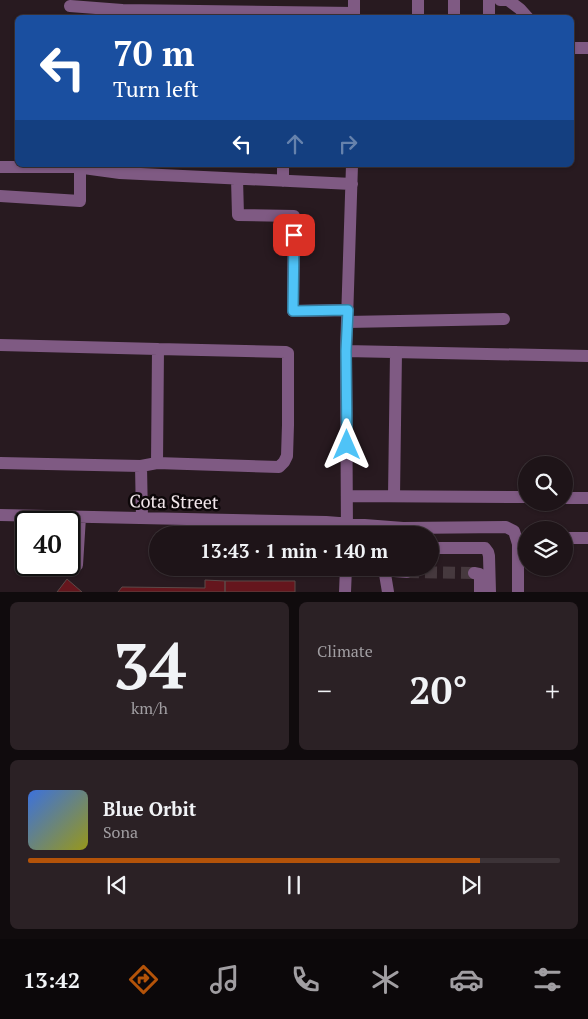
<!DOCTYPE html>
<html lang="en">
<head>
<meta charset="utf-8">
<style>
  body { margin:0; font-family:"PT Serif",serif; background:#2b2125; color:#f1f3f6; height:100vh; display:flex; flex-direction:column; font-size:19px; white-space:nowrap }
  * { box-sizing:border-box; margin:0 }
  p { font-size:16px; color:#a19ea2 }
  .icon { flex:none; width:28px; height:28px; fill:none; stroke:currentColor; stroke-width:2; stroke-linecap:round; stroke-linejoin:round }
  .map { position:relative; height:592px; overflow:hidden }
  .sheet { display:flex; flex-direction:column; gap:10px; padding:10px; background:#100b0d; flex:1 }
  .sheet>* { flex:none }
  .top-card { position:absolute; left:15px; top:15px; width:559px; height:152px; border-radius:8px; box-shadow:0 1px 4px #0004,0 0 0 1px #3c3337; background:#1a4fa0; color:#fff; overflow:hidden }
  .fabs { position:absolute; left:518px; top:456px; display:grid; gap:10px }
  .fabs a { display:grid; place-items:center; width:55px; height:55px; border-radius:50%; background:#1e1418; box-shadow:0 1px 4px #0004,0 0 0 1px #3c3337; font-size:25px }
  .speed { position:absolute; left:15px; top:511px; display:flex; gap:10px; font-size:25px; font-weight:700; text-align:center }
  .speed>* { display:grid; place-content:center; width:65px; height:65px; border-radius:50%; background:#1e1418; box-shadow:0 1px 4px #0004,0 0 0 1px #3c3337; line-height:1 }
  .speed .limit { border:2px solid #111; border-radius:8px; background:#fff; color:#111 }
  .pin { position:absolute; display:grid; place-items:center; width:42px; height:42px; color:#fff; margin:-21px; border-radius:10px; box-shadow:0 2px 8px #0006 }
  .me { position:absolute; width:55px; margin:-28px; rotate:0deg; stroke-linejoin:round; filter:drop-shadow(0 0 4px #0008) }
  .turn { display:flex; align-items:center; gap:18px; height:105px; padding:0 15px; font-size:22px }
  .turn .icon { width:65px; height:65px; stroke-width:2.5 }
  .turn b { display:block; font-size:35px; line-height:42px }
  .lanes { display:flex; align-items:center; height:48px; padding:0 15px; background:#0003; justify-content:center; gap:25px; direction:ltr }
  .lanes .off { opacity:.35 }
  .big { font-size:38px; font-weight:700; line-height:1.1 }
  .sheet .tile { flex:1; display:flex; flex-direction:column; justify-content:center; gap:8px; min-width:0; padding:0 18px; border-radius:8px; background:#2b2125 }
  .sheet .dial { align-items:center; gap:0 }
  .dial b { font-size:65px; line-height:1 }
  .song { display:flex; align-items:center; gap:15px }
  .cover { width:60px; height:60px; border-radius:8px; background:linear-gradient(135deg,hsl(220 70% 55%),hsl(60 70% 35%)) }
  .played { height:5px; border-radius:2px; background:linear-gradient(90deg,#b45309 85%,#3c3337 85%) }
  .keys { display:flex; justify-content:space-around; direction:ltr }
  .heat { display:flex; justify-content:space-between; align-items:center; font-size:28px; direction:ltr }
  .sheet .tiles { flex:1; display:grid; gap:10px; grid-template-columns:1fr 1fr }
  .tile:last-child { grid-column:span 2 }
  .trip { position:absolute; left:149px; top:526px; width:290px; height:50px; border-radius:25px; background:#1e1418; box-shadow:0 1px 4px #0004,0 0 0 1px #3c3337; font-weight:700; line-height:50px; text-align:center }
  .tab-bar { display:flex; height:80px; justify-content:space-around; align-items:center; background:#0c080a; color:#a19ea2 }
  .tab-bar .icon { width:35px; height:35px }
  .tab-bar .active { color:#b45309 }
  .tab-bar b { font-size:22px; color:#f1f3f6 }
  .map>svg:first-child { display:block }
</style>
</head>
<body>
<div class="map">
<svg width="588" height="592" viewBox="0 0 588 592">
  <rect width="100%" height="100%" fill="#281a20"/>
  <path fill="#65161d" stroke="#5c4a49" d="M67 579 82 592H57Z
    M205 580 225 581V592H118L122 587 205 588Z
    M225 581H295V592H225Z"/>
  <g fill="none" stroke-linecap="round" stroke-linejoin="round">
    <path stroke="#46393e" stroke-width="12" stroke-dasharray="12 6" stroke-linecap="butt" d="M407 572 474 573"/>
    <path stroke="#7f5a83" stroke-width="12" d="M454 0V18
      M500 0H508L520 9 528 18
      M70 6 122 10
      M122 18V10L354 13
      M354 18V0
      M418 18V0
      M489 18V0
      M571 48H588
      M0 167H76L120 173 352 184
      M237 179 238 215 294 216 293 311 348 310
      M283 181V165
      M0 196 80 201V168
      M347 322 504 319
      M0 345 158 349 157 463 141 466 0 463
      M346 351 588 356
      M157 463 279 467 284 462 287 456 288 425V353L286 352 158 349
      M141 466 142 518
      M347 496 526 497
      M394 496 396 352
      M564 498H588
      M0 515 326 522 403 528 506 527 514 531 518 544V592
      M347 535 346 351 352 165
      M564 538H588
      M430 548H485L488 552 489 556 490 592
      M77 565 80 517
      M384 568 394 571 407 572
      M384 568 388 592
      M474 573 479 574 480 579V592
      M345 592 346 568"/>
  </g>
  <g fill="none" stroke-linecap="round" stroke-linejoin="round">
    <g stroke="#337fa1" stroke-width="12">
      <path id="route" d="M294 235 293 311 348 310 346 351 347 445"/>
    </g>
    <use href="#route" stroke="#4fc3f7" stroke-width="9"/>
  </g>
  <g text-anchor="middle" stroke-width="5" stroke-linejoin="round" paint-order="stroke">
    <g font-size="18" fill="#f2e7eb" stroke="#0d0709">
      <text transform="translate(174 502) rotate(1)" y="6">Cota Street</text>
    </g>
  </g>
</svg>
<div class="fabs">
<a><svg class="icon" aria-label="search" viewBox="0 0 24 24"><circle cx="10" cy="10" r="6"/><path d="M15 15l6 6"/></svg></a>
<a><svg class="icon" aria-label="layers" viewBox="0 0 24 24"><path d="M12 4l9 5-9 5-9-5zM3 14l9 5 9-5"/></svg></a>
</div>
<div class="speed"><div class="limit">40</div></div>
<div class="pin" style="left:294px;top:235px;background:#d93025"><svg class="icon" aria-label="arrive" viewBox="0 0 24 24"><path d="M6 21V4h12l-3 4 3 4H6"/></svg></div>
<svg class="me" style="left:347px;top:445px" viewBox="-20 -20 40 40"><path d="M0-17L14 15 0 8-14 15z" fill="#4fc3f7" stroke="#fff" stroke-width="4"/></svg>
<div class="trip">13:43 · 1 min · 140 m</div>
<div class="top-card">
<div class="turn"><svg class="icon" aria-label="left" viewBox="0 0 24 24"><path d="M17 20v-9H6M10 6l-5 5 5 5"/></svg><div><b>70 m</b>Turn left</div></div>
<div class="lanes"><svg class="icon" aria-label="left" viewBox="0 0 24 24"><path d="M17 20v-9H6M10 6l-5 5 5 5"/></svg><svg class="icon off" aria-label="ahead" viewBox="0 0 24 24"><path d="M12 20V5M6 11l6-6 6 6"/></svg><svg class="icon off" aria-label="right" viewBox="0 0 24 24"><path d="M7 20v-9h11M14 6l5 5-5 5"/></svg></div>
</div>
</div>
<section class="sheet">
<div class="tiles">
<div class="tile dial"><b>34</b><p>km/h</p></div>
<div class="tile"><p>Climate</p>
<div class="heat"><a>−</a><b class="big">20°</b><a>+</a></div>
</div>
<div class="tile">
<div class="song"><i class="cover"></i><div><b>Blue Orbit</b><p>Sona</p></div></div>
<div class="played"></div>
<div class="keys"><svg class="icon" aria-label="previous" viewBox="0 0 24 24"><path d="M18 5L8 12l10 7zM5 5v14"/></svg><svg class="icon" aria-label="pause" viewBox="0 0 24 24"><path d="M8 5v14M16 5v14"/></svg><svg class="icon" aria-label="next" viewBox="0 0 24 24"><path d="M6 5l10 7-10 7zM19 5v14"/></svg></div>
</div>
</div>
</section>
<nav class="tab-bar">
<b>13:42</b>
<svg class="icon active" aria-label="directions" viewBox="0 0 24 24"><path d="M12 3l9 9-9 9-9-9zM9 14v-3h6M13 9l2 2-2 2"/></svg>
<svg class="icon" aria-label="music" viewBox="0 0 24 24"><path d="M9 18V5l10-2v13"/><circle cx="6" cy="18" r="3"/><circle cx="16" cy="16" r="3"/></svg>
<svg class="icon" aria-label="phone" viewBox="0 0 24 24"><path d="M5 4h4l2 5-3 2q2 4 5 5l2-3 5 2v4C11 20 4 13 5 4z"/></svg>
<svg class="icon" aria-label="climate" viewBox="0 0 24 24"><path d="M12 3v18M4 7l16 10M4 17L20 7"/></svg>
<svg class="icon" aria-label="car" viewBox="0 0 24 24"><path d="M5 17H2v-5l4-1 3-4h7l3 4 3 1v5h-3M9 17h6M6 11h13"/><circle cx="7" cy="17" r="2"/><circle cx="17" cy="17" r="2"/></svg>
<svg class="icon" aria-label="filters" viewBox="0 0 24 24"><path d="M4 7h16M4 17h16"/><circle cx="9" cy="7" r="2"/><circle cx="15" cy="17" r="2"/></svg>
</nav>
</body>
</html>
